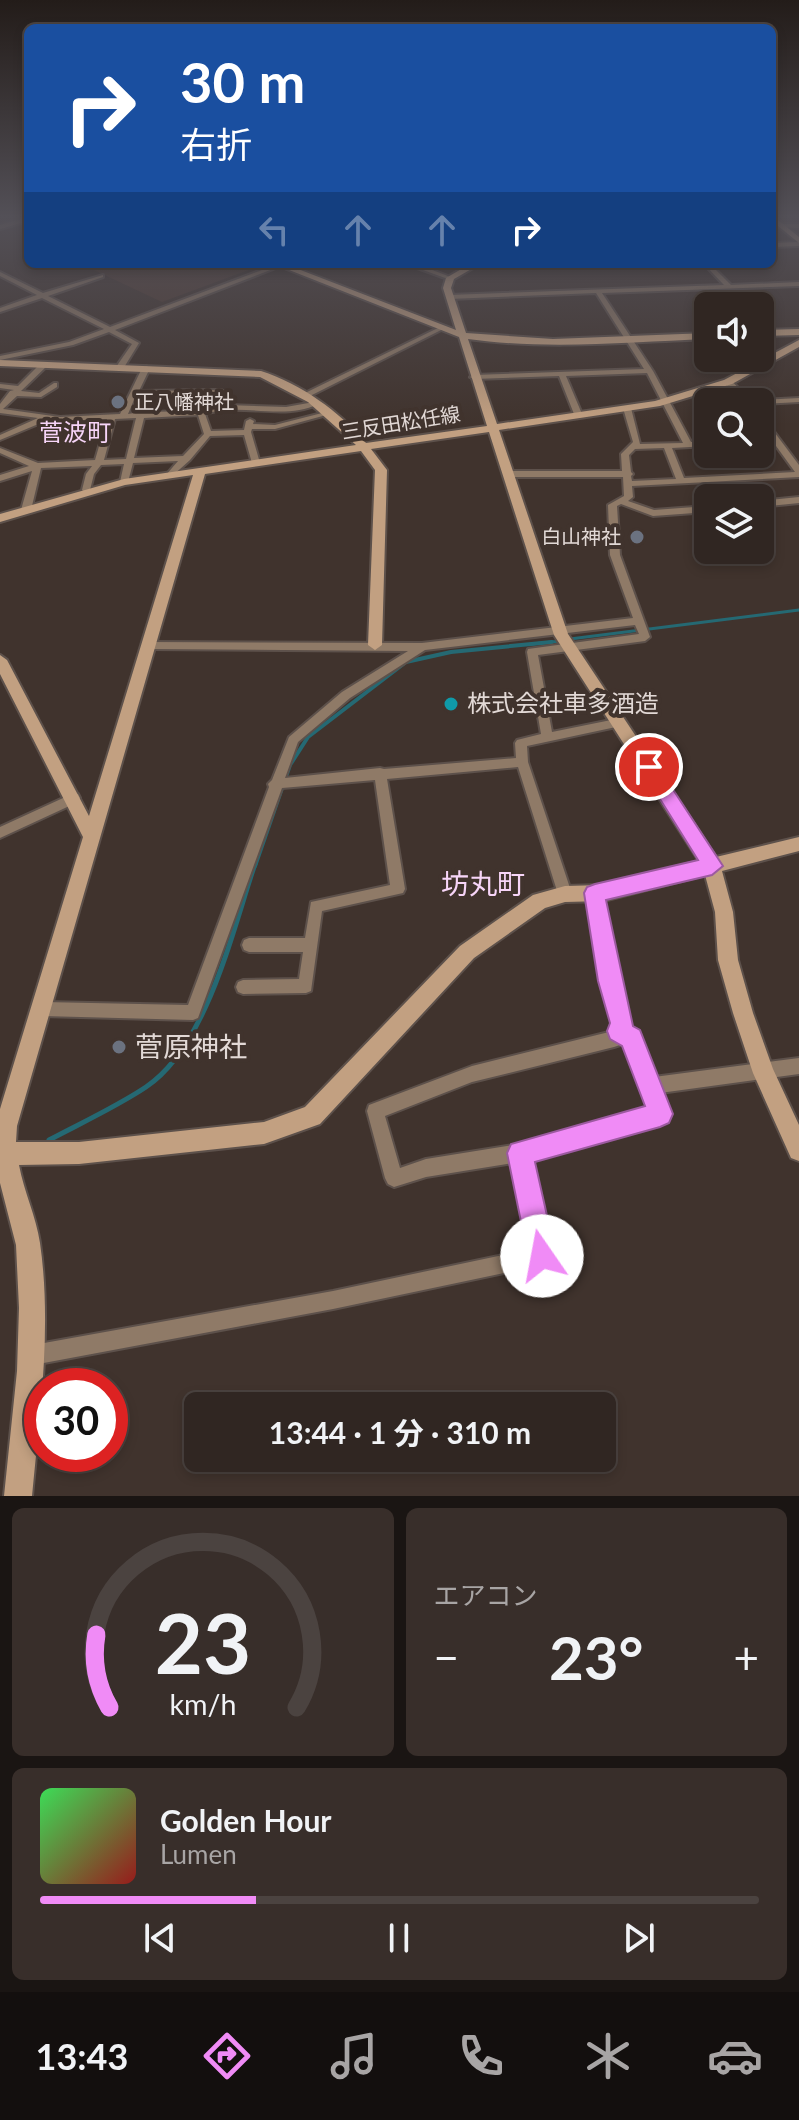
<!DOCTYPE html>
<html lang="ja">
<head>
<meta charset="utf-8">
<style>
  body { margin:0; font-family:Lato,"Noto Sans JP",sans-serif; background:#382e2a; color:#f1f3f6; height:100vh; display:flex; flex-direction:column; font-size:30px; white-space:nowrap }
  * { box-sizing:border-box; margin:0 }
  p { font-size:26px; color:#a8a5a5 }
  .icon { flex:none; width:44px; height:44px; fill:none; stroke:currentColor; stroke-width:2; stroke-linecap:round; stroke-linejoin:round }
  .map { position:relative; height:1496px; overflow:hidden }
  .panel { display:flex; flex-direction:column; gap:12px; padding:12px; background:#1a1513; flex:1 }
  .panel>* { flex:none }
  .guide { position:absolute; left:24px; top:24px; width:752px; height:244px; border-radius:12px; box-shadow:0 4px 12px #0003,0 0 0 2px #4b4340; background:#1a4fa0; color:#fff; overflow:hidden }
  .fabs { position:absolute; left:694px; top:292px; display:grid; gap:16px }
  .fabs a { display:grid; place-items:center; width:80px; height:80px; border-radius:12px; background:#302622; box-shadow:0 4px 12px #0003,0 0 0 2px #4b4340; font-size:40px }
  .speed { position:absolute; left:24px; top:1368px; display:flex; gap:16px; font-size:40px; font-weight:700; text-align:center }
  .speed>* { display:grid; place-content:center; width:104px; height:104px; border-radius:50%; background:#302622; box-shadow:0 4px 12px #0003,0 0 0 2px #4b4340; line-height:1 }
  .speed .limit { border:12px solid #d22; background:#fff; color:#111 }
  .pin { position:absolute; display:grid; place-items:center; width:68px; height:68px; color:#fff; margin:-34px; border:4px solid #fff; border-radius:50%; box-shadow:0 2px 8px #0007 }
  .me { position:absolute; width:88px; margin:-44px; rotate:348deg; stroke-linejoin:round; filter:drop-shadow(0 0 6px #0008) }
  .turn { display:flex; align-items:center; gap:28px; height:168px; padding:0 24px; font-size:36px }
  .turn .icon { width:104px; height:104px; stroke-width:2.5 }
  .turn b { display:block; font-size:56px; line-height:68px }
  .lanes { display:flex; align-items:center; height:76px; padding:0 24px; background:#0003; justify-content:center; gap:40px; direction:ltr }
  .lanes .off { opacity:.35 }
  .big { font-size:60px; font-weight:700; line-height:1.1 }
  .panel .tile { flex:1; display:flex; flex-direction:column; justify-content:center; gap:12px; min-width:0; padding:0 28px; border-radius:12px; background:#382e2a }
  .panel .dial { align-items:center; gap:0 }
  .dial svg { height:208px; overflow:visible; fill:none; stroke:#4b4340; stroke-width:7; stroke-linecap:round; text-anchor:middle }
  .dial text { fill:#f1f3f6; stroke:none }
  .song { display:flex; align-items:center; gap:24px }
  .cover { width:96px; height:96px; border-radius:12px; background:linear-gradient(135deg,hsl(130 70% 55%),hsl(0 70% 35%)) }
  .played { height:8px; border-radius:4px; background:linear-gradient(90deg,#f08bf6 30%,#4b4340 30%) }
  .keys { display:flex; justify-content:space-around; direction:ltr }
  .heat { display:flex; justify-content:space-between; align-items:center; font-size:44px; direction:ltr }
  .panel .tiles { flex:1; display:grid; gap:12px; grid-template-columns:1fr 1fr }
  .tile:last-child { grid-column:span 2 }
  .trip { position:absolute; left:184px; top:1392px; width:432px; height:80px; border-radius:12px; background:#302622; box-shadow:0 4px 12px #0003,0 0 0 2px #4b4340; font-weight:700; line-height:80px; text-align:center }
  .tabs { display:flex; height:128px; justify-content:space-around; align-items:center; background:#130f0e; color:#a8a5a5 }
  .tabs .icon { width:56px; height:56px }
  .tabs .current { color:#f08bf6 }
  .tabs b { font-size:36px; color:#f1f3f6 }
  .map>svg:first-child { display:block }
</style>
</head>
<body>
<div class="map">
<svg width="799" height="1496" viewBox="0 0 799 1496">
  <rect width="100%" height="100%" fill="#40332d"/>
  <path fill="#4e3a32" d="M81 264H265L162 302Z"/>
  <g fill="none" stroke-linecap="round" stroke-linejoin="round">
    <path stroke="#256973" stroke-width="3" d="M570 639 799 610
      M532 644 561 641"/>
    <path stroke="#256973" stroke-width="4" d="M255 866 290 765 308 737 406 662 451 652 552 642"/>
    <path stroke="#256973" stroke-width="5" d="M49 1140C81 1123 116 1107 146 1087 207 1046 232 931 255 864"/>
    <g stroke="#5d514b" stroke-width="4">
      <path id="street" d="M28 217V221L0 229V225Z
        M782 224H799V228L780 227Z
        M799 242V246L772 247V243Z
        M278 264H286L115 330 139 343 123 369 116 367 132 344 109 332 73 345 0 360V356L69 342 104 329 42 298 0 312V308L37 295 0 276V272L43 293 103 275V277L48 296 110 327Z
        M412 264H417L453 278 448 279 412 266Z
        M704 264H710L731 285 799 282V286L602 293 653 371 691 442H708V446L672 448 684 478 795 472 760 424V417H763L799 465V477L632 486 633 497 628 501 654 510 708 506V512L653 516 621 504 617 506 620 555 650 637 645 641 538 655 552 732 616 719 622 723 616 727 527 746 528 762 572 894 570 898 565 900 560 898 558 894 518 767 387 779 405 889 403 893 322 911 311 991 306 993 243 994 238 992 236 987 238 982 243 980 299 979 303 952H249L244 950 242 945 244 940 249 938H305L311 902 390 885 375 780 282 788 198 1018 193 1020 43 1016 38 1014 35 1009 38 1004 43 1002 188 1005 269 787 268 784 272 780 289 737 342 692 408 651 149 649 145 648 144 645 145 642 422 643 633 618 610 555 608 505 624 496 623 477H507L503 474 507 471H622L621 454 633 442 623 408 627 406 631 408 640 444 683 443 647 373 566 376 582 414 578 416 574 414 559 376 474 379 470 377 474 375 644 369 596 293 449 299 446 297 449 295 724 285ZM664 448 676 479 632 481 631 476 633 474 631 472 629 455 635 449ZM635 625 639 634 528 649 527 652 541 734 517 740 515 743 516 758 384 769 380 768 285 778 298 742 350 698 425 650Z
        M442 326 447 327 308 397 301 395Z
        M41 363 48 365 21 391 39 393 54 383H57V387L41 397 17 396 3 409 60 417 120 414 142 368 146 366 150 368 139 391 221 390 225 392 221 394 136 395 128 414 141 412 200 411 226 405 286 407 314 402 318 404C284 421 241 402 205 414L211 431 244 430 246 421 250 419 254 421 253 424 275 425 326 412 330 414 275 429H252L251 432 260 463 256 466 252 463 244 435 210 436 190 460 170 478 166 475 178 461 133 463 128 482 124 485 120 482 124 464 101 465 94 474 90 490 86 493 82 490 86 474 92 466 41 468 31 510 26 513 21 510 32 471 0 481V475L29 466 0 453V448L38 463 95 460 107 419 60 421 48 420 0 440V435L38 418 0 413V404L10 391 14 390 0 388V384L18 386ZM198 415 204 434 183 456 134 458 144 418ZM136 418 126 459 104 460 115 419Z
        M725 380H731L751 402H743L725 384Z
        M799 398V402L760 404V402H756L760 400Z
        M799 497V503L760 507V501Z
        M74 793 78 794 80 798 78 802 0 838V827Z
        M595 887 600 889 602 893 617 981 630 1024 628 1028 637 1032 654 1077 799 1058V1074L660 1093 668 1114 666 1120 530 1159 551 1256 548 1262 542 1265 333 1309 33 1365 26 1362 23 1355 26 1348 33 1345 333 1291 531 1249 513 1163 426 1177 394 1187 388 1184 385 1178 367 1111 369 1105 472 1066 609 1032 614 1023 603 981 588 893 590 889ZM621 1041 625 1043 650 1109 520 1144 426 1159 400 1168 385 1116 472 1082 614 1047 620 1045Z"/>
    </g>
    <g stroke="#5d514b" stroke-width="4">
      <path id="secondary" d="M772 215 799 237V243L772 221Z
        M274 264H285L456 330 443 288 446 278 470 264H480L454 279 451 288 466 333 553 339 708 333V339C628 342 548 350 468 339L497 424 655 401 724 380 799 340V347L732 384 660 406 499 430 568 634 716 857 799 837V851L722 871 733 912 738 960 753 1013 773 1069 799 1125V1161L791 1158 753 1073 733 1013 718 960 715 912 705 875 603 901 565 902 545 908 474 958 320 1124 264 1144 79 1164 19 1165C24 1192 36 1216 40 1243 52 1326 40 1413 32 1496H4L17 1371 19 1308 16 1245 0 1183V1109L83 837 0 674V655L7 660 89 816 193 475 125 485 0 522V514L124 479 356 445 308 402 260 377 0 366V360L261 371C301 384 339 411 366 443L487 426 459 337ZM489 432 554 635 699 861 603 885 565 886 533 895 460 946 305 1107 264 1122 79 1142H16L17 1126 205 474 361 451 375 470 368 645 375 650 382 645 387 470 371 449Z
        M799 329V335L760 336V330Z"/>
    </g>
    <use href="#street" fill="#8f7a67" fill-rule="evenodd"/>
    <use href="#secondary" fill="#c2a081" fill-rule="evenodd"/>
  </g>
  <linearGradient id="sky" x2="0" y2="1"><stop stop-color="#231c19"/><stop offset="0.51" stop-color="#535057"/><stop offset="1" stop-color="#535057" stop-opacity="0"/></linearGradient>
  <rect width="799" height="425" fill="url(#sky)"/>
  <path fill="#f08bf6" stroke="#9c5aa0" stroke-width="2" d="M649 760 655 762 723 866 712 875 606 900 633 1026 640 1030 673 1114 669 1123 660 1127 535 1162 556 1256 552 1265 542 1270 532 1265 528 1256 507 1153 511 1144 645 1106 622 1046 610 1039 607 1031 610 1023 598 981 584 893 587 887 595 884 698 860 640 767Z"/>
  <g fill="#6b7280" stroke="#40332d" stroke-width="3">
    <circle cx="118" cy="402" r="8"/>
    <circle cx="637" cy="537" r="8"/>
    <circle cx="119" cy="1047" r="8"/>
  </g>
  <circle fill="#0f9aa8" stroke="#40332d" stroke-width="3" cx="451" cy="704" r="8"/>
  <g text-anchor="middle" stroke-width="8" stroke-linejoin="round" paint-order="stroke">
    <g font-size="20" fill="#e2d9d6" stroke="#40332d" text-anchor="start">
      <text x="134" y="409">正八幡神社</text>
      <text x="621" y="544" text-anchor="end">白山神社</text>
    </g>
    <g font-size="20" fill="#e2d9d6" stroke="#40332d">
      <text transform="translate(401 423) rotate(-9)" y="7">三反田松任線</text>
    </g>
    <g font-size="24" fill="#f7d5f8" stroke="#40332d">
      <text x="75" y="441">菅波町</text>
    </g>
    <g font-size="24" fill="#e2d9d6" stroke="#40332d" text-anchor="start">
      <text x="467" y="712">株式会社車多酒造</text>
    </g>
    <g font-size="28" fill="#f7d5f8" stroke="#40332d">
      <text x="483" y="894">坊丸町</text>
    </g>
    <g font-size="28" fill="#e2d9d6" stroke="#40332d" text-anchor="start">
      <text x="135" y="1057">菅原神社</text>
    </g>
  </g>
</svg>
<div class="fabs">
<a><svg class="icon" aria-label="sound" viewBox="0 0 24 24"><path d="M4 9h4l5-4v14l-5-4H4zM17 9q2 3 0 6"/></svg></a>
<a><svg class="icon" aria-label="search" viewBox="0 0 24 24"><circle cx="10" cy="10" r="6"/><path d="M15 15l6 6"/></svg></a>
<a><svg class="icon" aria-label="layers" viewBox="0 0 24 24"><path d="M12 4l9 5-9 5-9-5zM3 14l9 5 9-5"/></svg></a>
</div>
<div class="speed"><div class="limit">30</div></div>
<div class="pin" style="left:649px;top:767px;background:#d93025"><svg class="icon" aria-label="arrive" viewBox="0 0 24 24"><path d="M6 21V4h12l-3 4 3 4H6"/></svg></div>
<svg class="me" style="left:542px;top:1256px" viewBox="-20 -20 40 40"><circle r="19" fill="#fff"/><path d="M0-13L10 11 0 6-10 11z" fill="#f08bf6"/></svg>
<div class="trip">13:44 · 1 分 · 310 m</div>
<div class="guide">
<div class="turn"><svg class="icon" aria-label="right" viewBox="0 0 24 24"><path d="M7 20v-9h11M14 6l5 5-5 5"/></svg><div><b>30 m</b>右折</div></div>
<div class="lanes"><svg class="icon off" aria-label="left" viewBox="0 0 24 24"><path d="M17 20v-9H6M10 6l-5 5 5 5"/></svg><svg class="icon off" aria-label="ahead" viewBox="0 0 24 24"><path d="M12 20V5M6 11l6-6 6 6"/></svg><svg class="icon off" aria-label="ahead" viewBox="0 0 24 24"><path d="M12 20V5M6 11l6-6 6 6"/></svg><svg class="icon" aria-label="right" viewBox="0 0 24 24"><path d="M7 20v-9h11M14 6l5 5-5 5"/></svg></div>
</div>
</div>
<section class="panel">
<div class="tiles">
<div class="tile dial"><svg viewBox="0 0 100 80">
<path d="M14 69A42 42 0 1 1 86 69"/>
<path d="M14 69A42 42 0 0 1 9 41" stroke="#f08bf6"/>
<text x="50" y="56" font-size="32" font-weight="700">23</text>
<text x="50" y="72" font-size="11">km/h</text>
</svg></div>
<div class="tile"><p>エアコン</p>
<div class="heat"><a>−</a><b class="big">23°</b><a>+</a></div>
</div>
<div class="tile">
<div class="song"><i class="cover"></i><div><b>Golden Hour</b><p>Lumen</p></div></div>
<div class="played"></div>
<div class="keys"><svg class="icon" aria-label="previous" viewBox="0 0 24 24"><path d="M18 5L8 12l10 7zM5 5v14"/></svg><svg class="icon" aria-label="pause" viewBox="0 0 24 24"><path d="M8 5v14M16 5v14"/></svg><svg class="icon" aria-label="next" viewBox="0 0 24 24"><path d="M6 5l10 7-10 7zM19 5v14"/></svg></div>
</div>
</div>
</section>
<nav class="tabs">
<b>13:43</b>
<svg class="icon current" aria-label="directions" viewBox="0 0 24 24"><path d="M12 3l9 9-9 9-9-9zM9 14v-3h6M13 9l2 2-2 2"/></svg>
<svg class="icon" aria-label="music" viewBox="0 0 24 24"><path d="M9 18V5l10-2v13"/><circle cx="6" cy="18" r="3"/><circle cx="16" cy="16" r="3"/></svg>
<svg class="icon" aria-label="phone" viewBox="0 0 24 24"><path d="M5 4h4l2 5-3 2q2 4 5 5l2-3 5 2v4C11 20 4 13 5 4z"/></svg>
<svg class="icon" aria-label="climate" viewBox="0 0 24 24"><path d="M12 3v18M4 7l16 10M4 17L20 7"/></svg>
<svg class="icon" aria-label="car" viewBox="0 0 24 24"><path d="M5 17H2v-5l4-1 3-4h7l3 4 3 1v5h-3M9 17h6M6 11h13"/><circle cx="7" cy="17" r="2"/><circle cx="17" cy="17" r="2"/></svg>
</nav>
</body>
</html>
